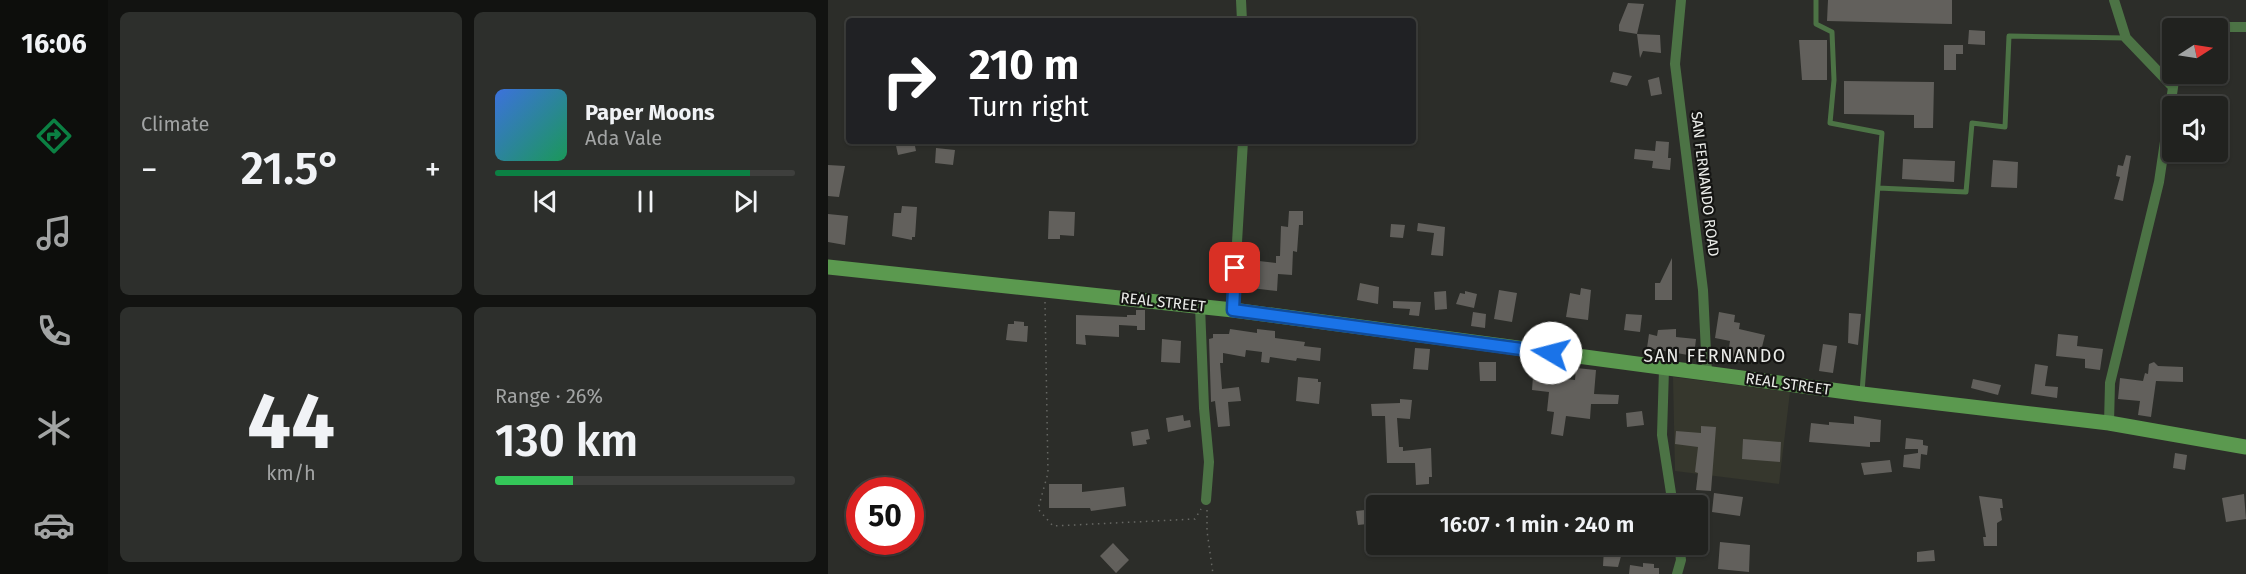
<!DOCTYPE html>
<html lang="en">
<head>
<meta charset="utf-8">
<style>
  body { margin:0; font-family:"Fira Sans",sans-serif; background:#2d2f2c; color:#f1f3f6; height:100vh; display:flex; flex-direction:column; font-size:22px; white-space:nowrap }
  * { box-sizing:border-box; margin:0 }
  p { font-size:20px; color:#a2a4a4 }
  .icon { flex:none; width:33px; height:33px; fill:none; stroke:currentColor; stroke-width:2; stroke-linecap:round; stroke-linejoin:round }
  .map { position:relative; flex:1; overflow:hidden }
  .details { display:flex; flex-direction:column; gap:12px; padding:12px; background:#121311; width:720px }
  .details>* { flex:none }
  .guide { position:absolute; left:18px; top:18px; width:570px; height:126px; border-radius:6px; box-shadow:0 2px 4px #0004,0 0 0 2px #3e3f3d; background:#202124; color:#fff; overflow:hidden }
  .needle { width:39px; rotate:78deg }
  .buttons { position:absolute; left:1334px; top:18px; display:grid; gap:12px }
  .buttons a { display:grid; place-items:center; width:66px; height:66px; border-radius:6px; background:#21221f; box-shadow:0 2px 4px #0004,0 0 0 2px #3e3f3d; font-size:30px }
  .speed { position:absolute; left:18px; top:477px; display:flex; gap:12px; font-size:30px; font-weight:700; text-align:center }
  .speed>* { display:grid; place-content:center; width:78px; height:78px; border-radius:50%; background:#21221f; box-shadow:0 2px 4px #0004,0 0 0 2px #3e3f3d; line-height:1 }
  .speed .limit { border:9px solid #d22; background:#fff; color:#111 }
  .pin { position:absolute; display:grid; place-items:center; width:51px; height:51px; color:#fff; margin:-26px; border-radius:12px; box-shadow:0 3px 9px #0006 }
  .me { position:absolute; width:66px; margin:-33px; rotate:278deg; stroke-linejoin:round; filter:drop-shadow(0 0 4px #0008) }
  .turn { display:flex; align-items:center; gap:21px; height:126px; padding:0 24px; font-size:27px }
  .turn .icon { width:78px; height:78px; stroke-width:2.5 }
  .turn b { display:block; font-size:42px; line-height:51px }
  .big { font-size:45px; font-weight:600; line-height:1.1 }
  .details .card { flex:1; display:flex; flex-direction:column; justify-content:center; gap:9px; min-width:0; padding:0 21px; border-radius:9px; background:#2d2f2c }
  .details .dial { align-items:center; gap:0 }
  .dial b { font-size:78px; line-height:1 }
  .song { display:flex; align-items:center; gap:18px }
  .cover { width:72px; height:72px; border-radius:9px; background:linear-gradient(135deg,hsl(220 70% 55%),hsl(150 70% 35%)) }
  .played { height:6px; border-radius:3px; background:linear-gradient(90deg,#0b8043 85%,#3e3f3d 85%) }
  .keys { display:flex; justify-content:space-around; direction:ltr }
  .heat { display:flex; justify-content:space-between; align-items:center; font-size:33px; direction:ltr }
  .charge { height:9px; border-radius:4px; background:linear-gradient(90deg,#34c759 26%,#3e3f3d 0) }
  .details .tiles { flex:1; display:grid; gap:12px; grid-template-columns:repeat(2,1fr) }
  .trip { position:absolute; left:538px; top:495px; width:342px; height:60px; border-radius:6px; background:#21221f; box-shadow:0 2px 4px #0004,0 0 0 2px #3e3f3d; font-weight:600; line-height:60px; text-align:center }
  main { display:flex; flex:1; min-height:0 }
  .menu { display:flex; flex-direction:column; width:108px; justify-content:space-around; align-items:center; background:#0d0e0c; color:#a2a4a4 }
  .menu .icon { width:42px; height:42px }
  .menu .selected { color:#0b8043 }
  .menu b { font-size:27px; color:#f1f3f6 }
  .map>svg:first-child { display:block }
</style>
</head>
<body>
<main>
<nav class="menu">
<b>16:06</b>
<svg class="icon selected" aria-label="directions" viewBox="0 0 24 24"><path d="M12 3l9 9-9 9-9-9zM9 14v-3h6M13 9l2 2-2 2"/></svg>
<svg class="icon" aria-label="music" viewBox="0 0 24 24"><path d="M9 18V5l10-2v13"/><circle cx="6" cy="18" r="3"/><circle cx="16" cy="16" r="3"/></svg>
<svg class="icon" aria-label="phone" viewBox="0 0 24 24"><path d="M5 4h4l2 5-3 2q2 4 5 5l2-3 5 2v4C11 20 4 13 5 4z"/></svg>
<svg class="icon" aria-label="climate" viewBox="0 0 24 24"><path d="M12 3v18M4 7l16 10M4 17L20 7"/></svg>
<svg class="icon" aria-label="car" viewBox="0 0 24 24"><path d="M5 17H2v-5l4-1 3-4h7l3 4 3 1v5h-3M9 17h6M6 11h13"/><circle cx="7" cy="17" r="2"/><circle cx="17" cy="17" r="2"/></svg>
</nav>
<section class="details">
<div class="tiles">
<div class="card"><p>Climate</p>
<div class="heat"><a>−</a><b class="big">21.5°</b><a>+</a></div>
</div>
<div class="card">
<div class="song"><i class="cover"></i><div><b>Paper Moons</b><p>Ada Vale</p></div></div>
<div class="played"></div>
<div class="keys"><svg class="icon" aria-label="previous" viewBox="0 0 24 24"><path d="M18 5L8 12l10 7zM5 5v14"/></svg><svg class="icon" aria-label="pause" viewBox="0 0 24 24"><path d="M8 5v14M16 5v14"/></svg><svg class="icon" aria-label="next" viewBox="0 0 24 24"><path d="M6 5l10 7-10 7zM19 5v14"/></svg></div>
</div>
<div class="card dial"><b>44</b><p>km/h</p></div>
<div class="card"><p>Range · 26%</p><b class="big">130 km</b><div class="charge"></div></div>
</div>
</section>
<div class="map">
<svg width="1418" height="574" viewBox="0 0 1418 574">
  <rect width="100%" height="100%" fill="#2c2d29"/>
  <path fill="#36372d" d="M845 377 962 392 951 484 847 471Z"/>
  <path fill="#62605c" d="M1000 0H1124V24L999 21Z
    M800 3 816 4 809 34 791 31V25Z
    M1141 30 1157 31V45L1140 44Z
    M809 34 832 35 833 53 815 51 812 58Z
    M971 40H999V80H974Z
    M1116 45H1135V54H1128V70H1116Z
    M785 72 804 76 799 86 782 82Z
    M831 77 834 94 823 96 820 80Z
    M1016 81 1106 82 1105 128H1086V115L1016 114Z
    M67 141H86L88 151 70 155Z
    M828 141 841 142 840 158H843L842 170 824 168 825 161 806 159 807 149 827 151Z
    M108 148 127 150 125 165 107 163Z
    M1298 155 1303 156 1295 201 1286 199 1292 177 1288 176 1290 165 1295 166Z
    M1075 159 1127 161 1126 182 1074 179Z
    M1165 160 1190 162 1189 188 1163 187Z
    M0 165 17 166 11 197 0 196Z
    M74 206 89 207 87 237H84V240L64 236 66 213H73Z
    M221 211 247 212 246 236 232 235V239H220Z
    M461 211H475V225H471L469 252 465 251 464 275 450 274 449 291 415 287 417 263 431 265V261L448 263V256H452L453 226 460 227Z
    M0 214 20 216 17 245 0 242Z
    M590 223 617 227 615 256 603 255 606 233 589 231Z
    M563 224 577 225 575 238 562 237Z
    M844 258V300H827V283H832Z
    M532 283 551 287 550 304 529 300Z
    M753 288 763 290 760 320 738 317 742 293 752 295Z
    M671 290 689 293 684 322 666 319Z
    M618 291 619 309 607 310 606 292Z
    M637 291 649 294 646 308 628 304 632 293 637 294Z
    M565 301 593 302 591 316 581 315 582 309 565 308Z
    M308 310H317V330H309V326L291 325V337L257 335 258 345 248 344V315L299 317V315H308Z
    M645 312 658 314 657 328 643 326Z
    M891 312 907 315 906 322 912 323 911 329 937 335 933 351 921 349 919 362 899 361 902 341 887 338Z
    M1021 313 1033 314 1030 345 1020 343Z
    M798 314 814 315 812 332 796 330Z
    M186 321 196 322V326H200L199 342 178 340 180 324H186Z
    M402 329 429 333V329L447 331V338L477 342 476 346 493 348 492 361 469 358 468 361 442 357 441 363 433 362 434 352 418 350 417 357 395 353V363H392L394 389 411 387 413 401 400 402 402 426 390 427 387 401 383 402 381 339 385 338V334H401Z
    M848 329V337L868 339 866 356 819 348 821 334 829 336 830 330Z
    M1230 334 1250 336 1249 346 1275 349 1272 370 1257 368V359L1228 356Z
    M334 339 353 341 352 363 333 362Z
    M995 344 1009 346 1005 373 991 371Z
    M587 348 602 349 600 370 585 369Z
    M651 362H668V381H652Z
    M1326 362 1330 366 1355 367V382L1328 381 1323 417 1310 415 1312 401 1290 399 1292 378 1315 381 1317 373 1320 374 1321 364Z
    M1207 364 1220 366 1217 386 1230 387 1229 398 1203 394Z
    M748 368 768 370 766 394 791 395 790 404H763L762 419 738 416 735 436 723 434 726 412 719 411 721 392 704 390 705 376 710 377 711 373 720 374V377L747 380Z
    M470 377 490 379V382H493L491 404 468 401Z
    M1145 379 1173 385 1170 395 1143 388Z
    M572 399 584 400 582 419 569 418 571 447H575V451L603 448 604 477H601V484L588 485 587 463H559L557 416H544L543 404 572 403Z
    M814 411 816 425 799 427 798 413Z
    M355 415 356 421 362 420 363 427 340 432 338 418Z
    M1026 416 1053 420 1052 442H1042V447L981 442 983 423 1001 425V422L1026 424Z
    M873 426 888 427 883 491 868 490 870 473 867 472 870 447 847 444 848 431 873 433Z
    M320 429 322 439 318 440 319 444 305 446 303 432Z
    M1078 438 1095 440V445L1100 446 1099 455 1093 454 1092 469 1075 467 1076 455 1090 453V449H1077Z
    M915 439 953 442 952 462 914 459Z
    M1347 453 1359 455 1357 470 1345 468Z
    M1062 460 1064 472 1036 475 1033 463Z
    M221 484H254V492L296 487 298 506 263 511 262 508H221Z
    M886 493 915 497 912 516 884 512Z
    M1416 494 1418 519 1398 522 1394 498Z
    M1151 496 1174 499 1175 508H1172L1174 520 1169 523V546H1156L1155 537H1158Z
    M546 509 548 523 530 525 528 511Z
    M892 542 922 545 921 572 890 569Z
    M285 543 301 560 288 573 272 556Z
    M788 547H793L795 549 790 567 775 566 776 548 786 549Z
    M1106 550 1107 561 1089 562V552Z
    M815 563 826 564V568H831V574H801L802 565 815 567Z"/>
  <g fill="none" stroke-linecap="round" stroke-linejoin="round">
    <path stroke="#676864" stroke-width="1.5" stroke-dasharray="1.5 4.5" stroke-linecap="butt" d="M217 302 220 473 210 509 225 526 367 519 373 509
      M379 510V531L385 574"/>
    <path stroke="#4c7345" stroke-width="5" d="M988 0V24L1004 32 1006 80 1002 123 1054 133 1034 392
      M1050 188 1138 192 1144 123 1177 127 1181 36 1298 38"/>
    <path stroke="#4c7345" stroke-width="10" d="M413 0 414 21
      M853 0 847 64 875 290 879 373
      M1286 0 1298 38 1344 86
      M1381 28 1383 27H1418
      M372 306 376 408 381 462 378 500
      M405 310 415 141
      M836 369 834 435 845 506
      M1281 423 1282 383 1331 182 1347 74
      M849 574 853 560 851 544"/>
    <path stroke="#5b994f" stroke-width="15" d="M0 267 405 310 1034 394 1281 423 1418 447"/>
  </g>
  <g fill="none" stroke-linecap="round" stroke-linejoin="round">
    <g stroke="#114b97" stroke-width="15">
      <path id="route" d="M407 268 405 310 723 353"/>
    </g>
    <use href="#route" stroke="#1a73e8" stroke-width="10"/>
  </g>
  <g text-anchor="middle" stroke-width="4.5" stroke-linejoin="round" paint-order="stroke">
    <g font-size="15" fill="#eaebe8" stroke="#151513">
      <text transform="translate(877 184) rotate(83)" y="5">SAN FERNANDO ROAD</text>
      <text transform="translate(335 302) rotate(6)" y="5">REAL STREET</text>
      <text transform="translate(960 384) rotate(8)" y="5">REAL STREET</text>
    </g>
    <g font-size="18" letter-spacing="1.5" fill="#eaebe8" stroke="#151513">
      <text x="887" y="362">SAN FERNANDO</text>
    </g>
  </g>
</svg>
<div class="buttons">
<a><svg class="needle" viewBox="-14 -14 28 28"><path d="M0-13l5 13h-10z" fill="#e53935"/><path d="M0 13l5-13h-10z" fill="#a2a4a4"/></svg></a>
<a><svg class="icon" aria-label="sound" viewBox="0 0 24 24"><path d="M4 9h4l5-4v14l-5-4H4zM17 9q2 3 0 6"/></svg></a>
</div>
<div class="speed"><div class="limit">50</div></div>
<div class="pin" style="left:407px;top:268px;background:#d93025"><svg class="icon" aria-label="arrive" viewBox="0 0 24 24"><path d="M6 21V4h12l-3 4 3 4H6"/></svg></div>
<svg class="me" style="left:723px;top:353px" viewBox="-20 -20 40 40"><circle r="19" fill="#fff"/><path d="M0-13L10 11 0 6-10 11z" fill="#1a73e8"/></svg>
<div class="trip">16:07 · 1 min · 240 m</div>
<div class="guide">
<div class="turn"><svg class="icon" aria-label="right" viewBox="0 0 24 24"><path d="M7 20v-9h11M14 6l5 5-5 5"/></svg><div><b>210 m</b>Turn right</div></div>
</div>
</div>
</main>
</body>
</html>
